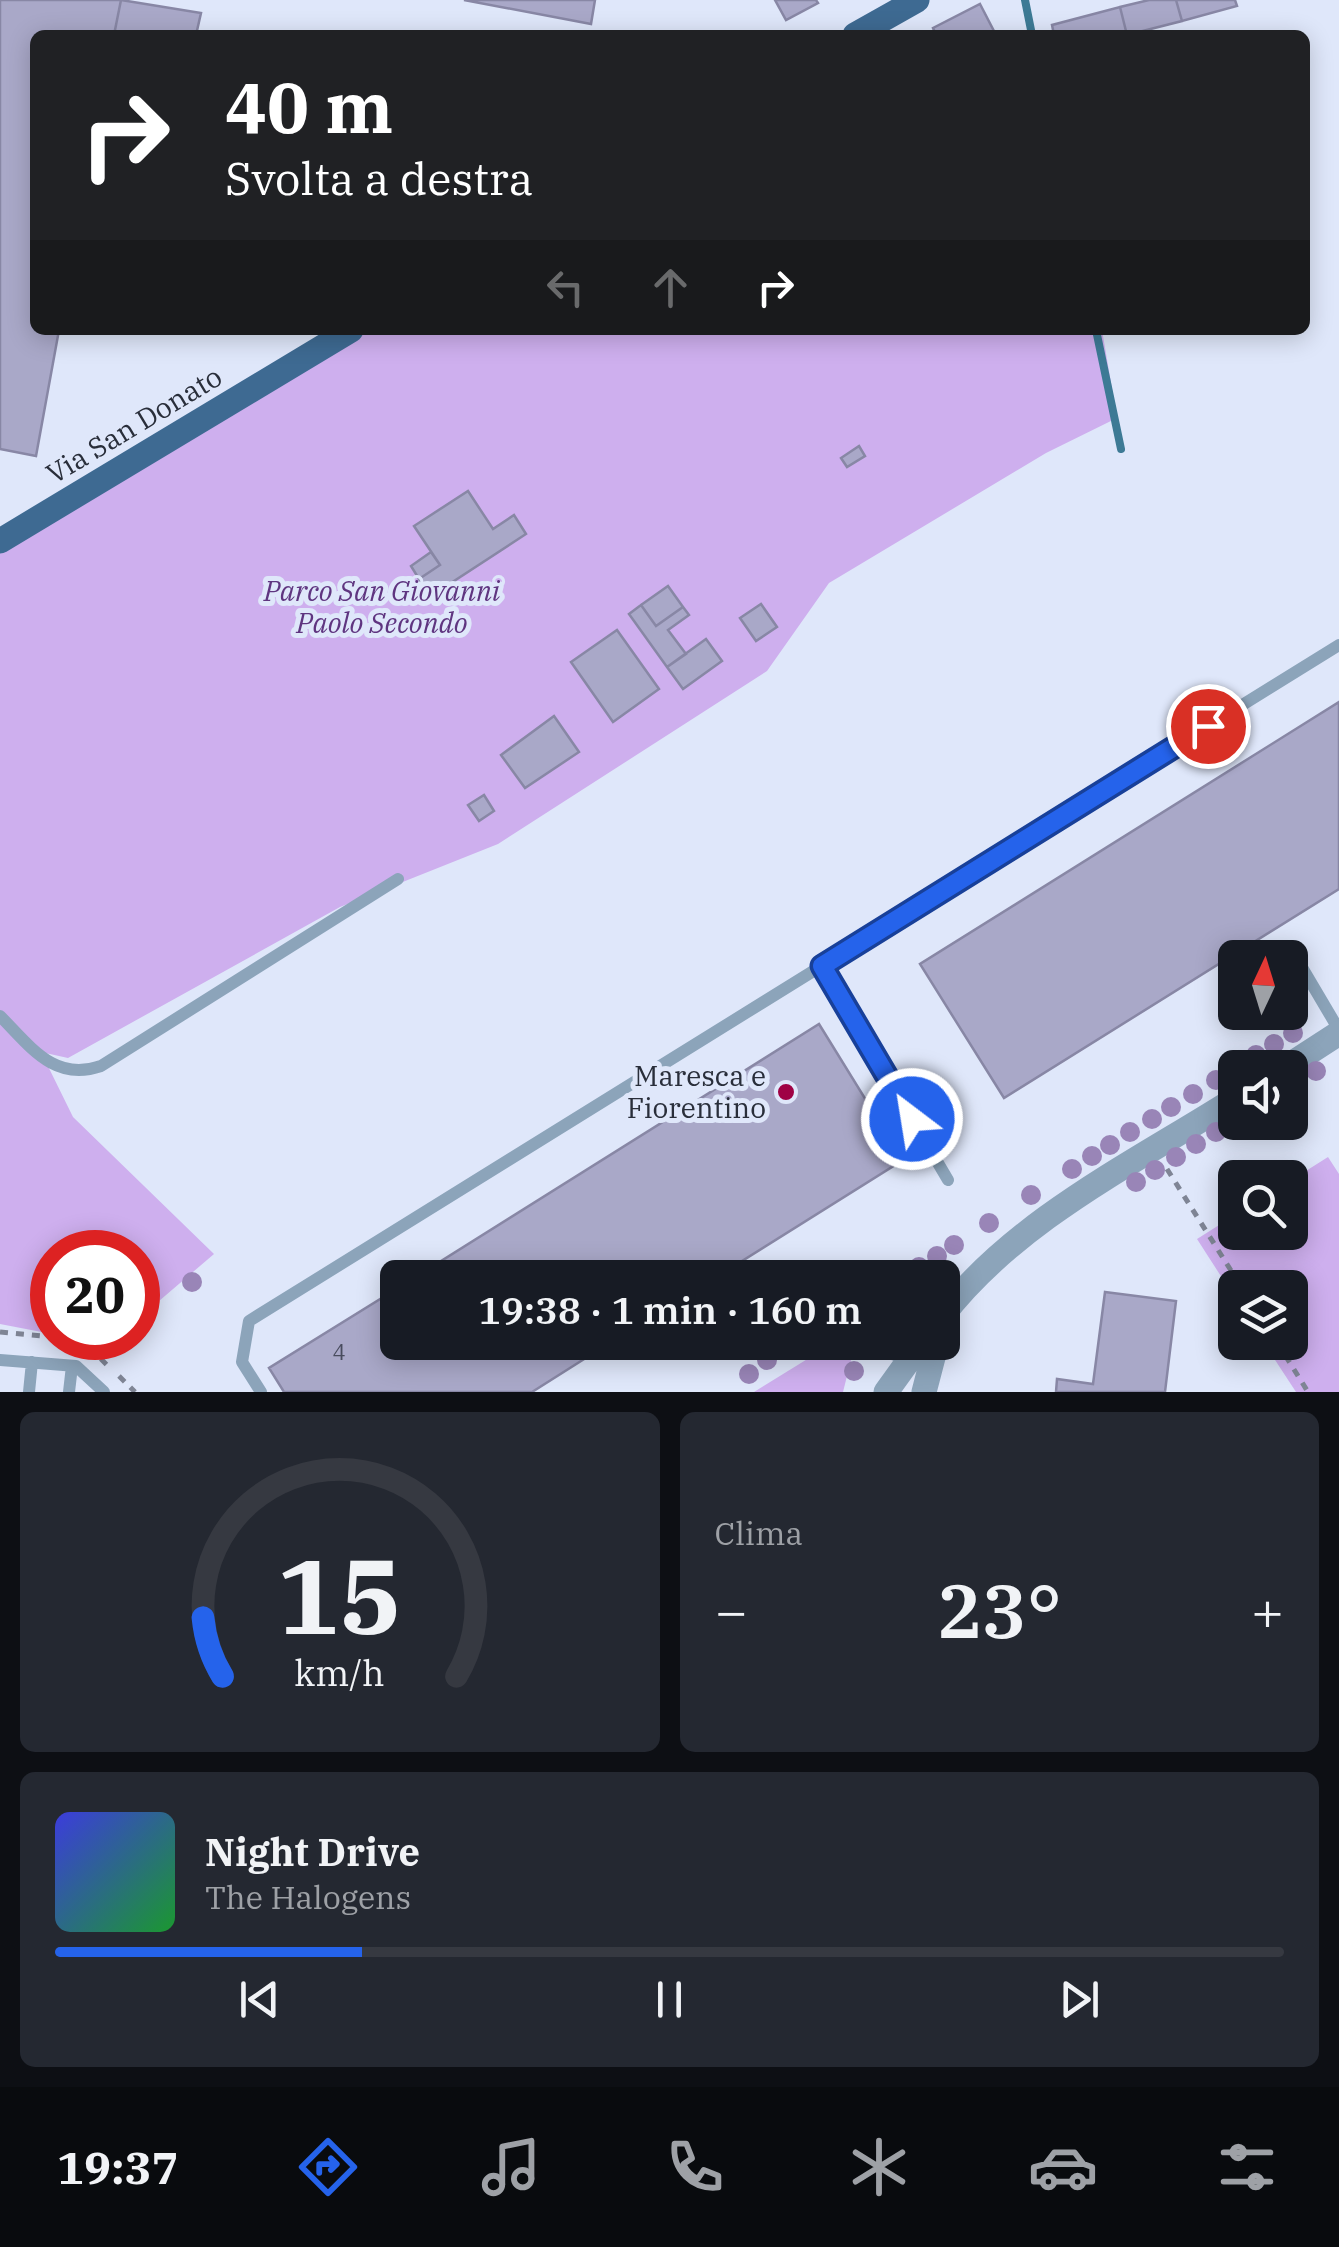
<!DOCTYPE html>
<html lang="it">
<head>
<meta charset="utf-8">
<style>
  body { margin:0; font-family:"IBM Plex Serif",serif; background:#242831; color:#f1f3f6; height:100vh; display:flex; flex-direction:column; font-size:38px; white-space:nowrap }
  * { box-sizing:border-box; margin:0 }
  p { font-size:32px; color:#9ea1a6 }
  .icon { flex:none; width:55px; height:55px; fill:none; stroke:currentColor; stroke-width:2; stroke-linecap:round; stroke-linejoin:round }
  .map { position:relative; height:1392px; overflow:hidden }
  .sheet { display:flex; flex-direction:column; gap:20px; padding:20px; background:#0d0f14; flex:1 }
  .sheet>* { flex:none }
  .guide { position:absolute; left:30px; top:30px; width:1280px; height:305px; border-radius:15px; box-shadow:0 5px 25px #0003; background:#202124; color:#fff; overflow:hidden }
  .needle { width:65px; rotate:4deg }
  .fabs { position:absolute; left:1218px; top:940px; display:grid; gap:20px }
  .fabs a { display:grid; place-items:center; width:90px; height:90px; border-radius:15px; background:#171b24; box-shadow:0 5px 25px #0003; font-size:50px }
  .speed { position:absolute; left:30px; top:1230px; display:flex; gap:20px; font-size:50px; font-weight:700; text-align:center }
  .speed>* { display:grid; place-content:center; width:130px; height:130px; border-radius:50%; background:#171b24; box-shadow:0 5px 25px #0003; line-height:1 }
  .speed .limit { border:15px solid #d22; background:#fff; color:#111 }
  .pin { position:absolute; display:grid; place-items:center; width:85px; height:85px; color:#fff; margin:-42px; border:5px solid #fff; border-radius:50%; box-shadow:0 2px 10px #0007 }
  .me { position:absolute; width:110px; margin:-55px; rotate:329deg; stroke-linejoin:round; filter:drop-shadow(0 0 8px #0008) }
  .turn { display:flex; align-items:center; gap:35px; height:210px; padding:0 30px; font-size:45px }
  .turn .icon { width:130px; height:130px; stroke-width:2.5 }
  .turn b { display:block; font-size:70px; line-height:85px }
  .lanes { display:flex; align-items:center; height:95px; padding:0 30px; background:#0003; justify-content:center; gap:50px; direction:ltr }
  .lanes .off { opacity:.35 }
  .big { font-size:75px; font-weight:600; line-height:1.1 }
  .sheet .tile { flex:1; display:flex; flex-direction:column; justify-content:center; gap:15px; min-width:0; padding:0 35px; border-radius:15px; background:#242831 }
  .sheet .dial { align-items:center; gap:0 }
  .dial svg { height:260px; overflow:visible; fill:none; stroke:#363941; stroke-width:7; stroke-linecap:round; text-anchor:middle }
  .dial text { fill:#f1f3f6; stroke:none }
  .song { display:flex; align-items:center; gap:30px }
  .cover { width:120px; height:120px; border-radius:15px; background:linear-gradient(135deg,hsl(240 70% 55%),hsl(130 70% 35%)) }
  .played { height:10px; border-radius:5px; background:linear-gradient(90deg,#2563eb 25%,#363941 25%) }
  .keys { display:flex; justify-content:space-around; direction:ltr }
  .heat { display:flex; justify-content:space-between; align-items:center; font-size:55px; direction:ltr }
  .sheet .tiles { flex:1; display:grid; gap:20px; grid-template-columns:1fr 1fr }
  .tile:last-child { grid-column:span 2 }
  .trip { position:absolute; left:380px; top:1260px; width:580px; height:100px; border-radius:15px; background:#171b24; box-shadow:0 5px 25px #0003; font-weight:600; line-height:100px; text-align:center }
  .tabs { display:flex; height:160px; justify-content:space-around; align-items:center; background:#090b0e; color:#9ea1a6 }
  .tabs .icon { width:70px; height:70px }
  .tabs .active { color:#2563eb }
  .tabs b { font-size:45px; color:#f1f3f6 }
  .map>svg:first-child { display:block }
</style>
</head>
<body>
<div class="map">
<svg width="1339" height="1392" viewBox="0 0 1339 1392">
  <rect width="100%" height="100%" fill="#dfe7fa"/>
  <path fill="#ceafee" d="M331 330H1102L1117 418 1046 453 829 583 767 671 498 844 340 907 68 1058 41 1052 73 1117 214 1254 138 1319V1252H52V1334L0 1324V541Z
    M1328 1157 1339 1174V1392H1296L1264 1343 1290 1342V1288H1235V1298L1197 1239 1235 1215V1232H1290V1181Z
    M835 1342 851 1360 843 1392H754Z"/>
  <g fill="none" stroke-linecap="round" stroke-linejoin="round">
    <path stroke="#3d7a95" stroke-width="8" d="M1025 0 1032 35
      M1096 330 1121 449"/>
  </g>
  <path fill="#a9a8c8" stroke="#8887a5" stroke-width="2.5" d="M0 0H121L114 35H35V330H59L36 456 0 449Z
    M121 0 201 13 196 35H114Z
    M464 0H595L591 24Z
    M775 0H816L818 3 786 20Z
    M1149 0H1176L1182 21 1127 35 1120 7Z
    M1176 0H1235L1237 6 1182 21Z
    M980 4 996 35H936L933 28Z
    M1120 7 1127 35H1054L1052 25Z
    M859 446 865 456 847 467 841 458Z
    M468 491 493 529 514 515 526 534 431 596 419 579 440 565 414 526Z
    M431 552 440 565 419 579 411 566Z
    M668 586 683 607 656 626 641 605Z
    M761 604 777 627 756 641 740 618Z
    M641 605 656 626 683 607 689 615 668 630 686 654 667 667 629 614Z
    M617 630 659 689 613 722 571 662Z
    M706 639 722 661 683 689 667 667Z
    M1339 702V889L1004 1098 920 964Z
    M554 716 579 752 525 788 501 755Z
    M484 795 494 811 479 821 468 805Z
    M819 1024 903 1160 715 1278H414Z
    M398 1288V1342H611L532 1392H284L269 1368Z
    M1105 1292 1176 1301 1165 1392H1056L1057 1379 1093 1384Z"/>
  <g fill="none" stroke-linecap="round" stroke-linejoin="round">
    <path stroke="#7f8595" stroke-width="5" stroke-dasharray="8 8" stroke-linecap="butt" d="M1167 1169 1242 1288
      M0 1332 52 1337
      M61 1338 81 1339 107 1365
      M1277 1342 1308 1392
      M119 1376 135 1392"/>
    <path stroke="#8ca4ba" stroke-width="12" d="M1300 964 1339 1030
      M822 966 948 1180
      M0 1016C31 1047 54 1082 101 1066L398 879
      M848 1342 910 1359
      M0 1360 76 1366 104 1392
      M29 1392 32 1362
      M69 1392 72 1366
      M261 1392 242 1362 249 1321 1339 645"/>
    <path stroke="#8ca4ba" stroke-width="25" d="M1285 1068 1339 1033
      M942 1316C1016 1220 1134 1163 1235 1099
      M886 1392 922 1342
      M924 1392 937 1342"/>
    <path stroke="#3e6a92" stroke-width="25" d="M855 35 917 0
      M0 541 351 330"/>
  </g>
  <g fill="#9985b7">
    <circle cx="1293" cy="1033" r="10"/>
    <circle cx="1274" cy="1044" r="10"/>
    <circle cx="1256" cy="1055" r="10"/>
    <circle cx="1316" cy="1071" r="10"/>
    <circle cx="1216" cy="1080" r="10"/>
    <circle cx="1193" cy="1094" r="10"/>
    <circle cx="1171" cy="1107" r="10"/>
    <circle cx="1152" cy="1119" r="10"/>
    <circle cx="1130" cy="1132" r="10"/>
    <circle cx="1216" cy="1132" r="10"/>
    <circle cx="1196" cy="1144" r="10"/>
    <circle cx="1110" cy="1145" r="10"/>
    <circle cx="1092" cy="1156" r="10"/>
    <circle cx="1176" cy="1157" r="10"/>
    <circle cx="1072" cy="1169" r="10"/>
    <circle cx="1155" cy="1170" r="10"/>
    <circle cx="1136" cy="1182" r="10"/>
    <circle cx="1031" cy="1195" r="10"/>
    <circle cx="989" cy="1223" r="10"/>
    <circle cx="954" cy="1245" r="10"/>
    <circle cx="937" cy="1256" r="10"/>
    <circle cx="919" cy="1267" r="10"/>
    <circle cx="192" cy="1282" r="10"/>
    <circle cx="767" cy="1360" r="10"/>
    <circle cx="854" cy="1371" r="10"/>
    <circle cx="749" cy="1374" r="10"/>
  </g>
  <g fill="none" stroke-linecap="round" stroke-linejoin="round">
    <g stroke="#184099" stroke-width="25">
      <path id="route" d="M912 1119 822 966 1208 726"/>
    </g>
    <use href="#route" stroke="#2563eb" stroke-width="18"/>
  </g>
  <circle fill="#9f0245" stroke="#dfe7fa" stroke-width="4" cx="786" cy="1092" r="10"/>
  <g text-anchor="middle" stroke-width="10" stroke-linejoin="round" paint-order="stroke">
    <g font-size="22" fill="#494c5e">
      <text x="339" y="1360">4</text>
    </g>
    <g font-size="28" fill="#292e3a" stroke="#dfe7fa">
      <text transform="translate(134 425) rotate(-31)" y="10">Via San Donato</text>
    </g>
    <g font-size="28" font-style="italic" fill="#5f3580" stroke="#dfe7fa">
      <text x="382" y="601">Parco San Giovanni<tspan x="382" dy="32">Paolo Secondo</tspan></text>
    </g>
    <g font-size="28" fill="#292e3a" stroke="#dfe7fa" text-anchor="end">
      <text x="766" y="1086">Maresca e<tspan x="766" dy="32">Fiorentino</tspan></text>
    </g>
  </g>
</svg>
<div class="fabs">
<a><svg class="needle" viewBox="-14 -14 28 28"><path d="M0-13l5 13h-10z" fill="#e53935"/><path d="M0 13l5-13h-10z" fill="#9ea1a6"/></svg></a>
<a><svg class="icon" aria-label="sound" viewBox="0 0 24 24"><path d="M4 9h4l5-4v14l-5-4H4zM17 9q2 3 0 6"/></svg></a>
<a><svg class="icon" aria-label="search" viewBox="0 0 24 24"><circle cx="10" cy="10" r="6"/><path d="M15 15l6 6"/></svg></a>
<a><svg class="icon" aria-label="layers" viewBox="0 0 24 24"><path d="M12 4l9 5-9 5-9-5zM3 14l9 5 9-5"/></svg></a>
</div>
<div class="speed"><div class="limit">20</div></div>
<div class="pin" style="left:1208px;top:726px;background:#d93025"><svg class="icon" aria-label="arrive" viewBox="0 0 24 24"><path d="M6 21V4h12l-3 4 3 4H6"/></svg></div>
<svg class="me" style="left:912px;top:1119px" viewBox="-20 -20 40 40"><circle r="17" fill="#2563eb" stroke="#fff" stroke-width="3"/><path d="M0-11L8 9 0 5-8 9z" fill="#fff"/></svg>
<div class="trip">19:38 · 1 min · 160 m</div>
<div class="guide">
<div class="turn"><svg class="icon" aria-label="right" viewBox="0 0 24 24"><path d="M7 20v-9h11M14 6l5 5-5 5"/></svg><div><b>40 m</b>Svolta a destra</div></div>
<div class="lanes"><svg class="icon off" aria-label="left" viewBox="0 0 24 24"><path d="M17 20v-9H6M10 6l-5 5 5 5"/></svg><svg class="icon off" aria-label="ahead" viewBox="0 0 24 24"><path d="M12 20V5M6 11l6-6 6 6"/></svg><svg class="icon" aria-label="right" viewBox="0 0 24 24"><path d="M7 20v-9h11M14 6l5 5-5 5"/></svg></div>
</div>
</div>
<section class="sheet">
<div class="tiles">
<div class="tile dial"><svg viewBox="0 0 100 80">
<path d="M14 69A42 42 0 1 1 86 69"/>
<path d="M14 69A42 42 0 0 1 8 51" stroke="#2563eb"/>
<text x="50" y="56" font-size="32" font-weight="700">15</text>
<text x="50" y="72" font-size="11">km/h</text>
</svg></div>
<div class="tile"><p>Clima</p>
<div class="heat"><a>−</a><b class="big">23°</b><a>+</a></div>
</div>
<div class="tile">
<div class="song"><i class="cover"></i><div><b>Night Drive</b><p>The Halogens</p></div></div>
<div class="played"></div>
<div class="keys"><svg class="icon" aria-label="previous" viewBox="0 0 24 24"><path d="M18 5L8 12l10 7zM5 5v14"/></svg><svg class="icon" aria-label="pause" viewBox="0 0 24 24"><path d="M8 5v14M16 5v14"/></svg><svg class="icon" aria-label="next" viewBox="0 0 24 24"><path d="M6 5l10 7-10 7zM19 5v14"/></svg></div>
</div>
</div>
</section>
<nav class="tabs">
<b>19:37</b>
<svg class="icon active" aria-label="directions" viewBox="0 0 24 24"><path d="M12 3l9 9-9 9-9-9zM9 14v-3h6M13 9l2 2-2 2"/></svg>
<svg class="icon" aria-label="music" viewBox="0 0 24 24"><path d="M9 18V5l10-2v13"/><circle cx="6" cy="18" r="3"/><circle cx="16" cy="16" r="3"/></svg>
<svg class="icon" aria-label="phone" viewBox="0 0 24 24"><path d="M5 4h4l2 5-3 2q2 4 5 5l2-3 5 2v4C11 20 4 13 5 4z"/></svg>
<svg class="icon" aria-label="climate" viewBox="0 0 24 24"><path d="M12 3v18M4 7l16 10M4 17L20 7"/></svg>
<svg class="icon" aria-label="car" viewBox="0 0 24 24"><path d="M5 17H2v-5l4-1 3-4h7l3 4 3 1v5h-3M9 17h6M6 11h13"/><circle cx="7" cy="17" r="2"/><circle cx="17" cy="17" r="2"/></svg>
<svg class="icon" aria-label="filters" viewBox="0 0 24 24"><path d="M4 7h16M4 17h16"/><circle cx="9" cy="7" r="2"/><circle cx="15" cy="17" r="2"/></svg>
</nav>
</body>
</html>
